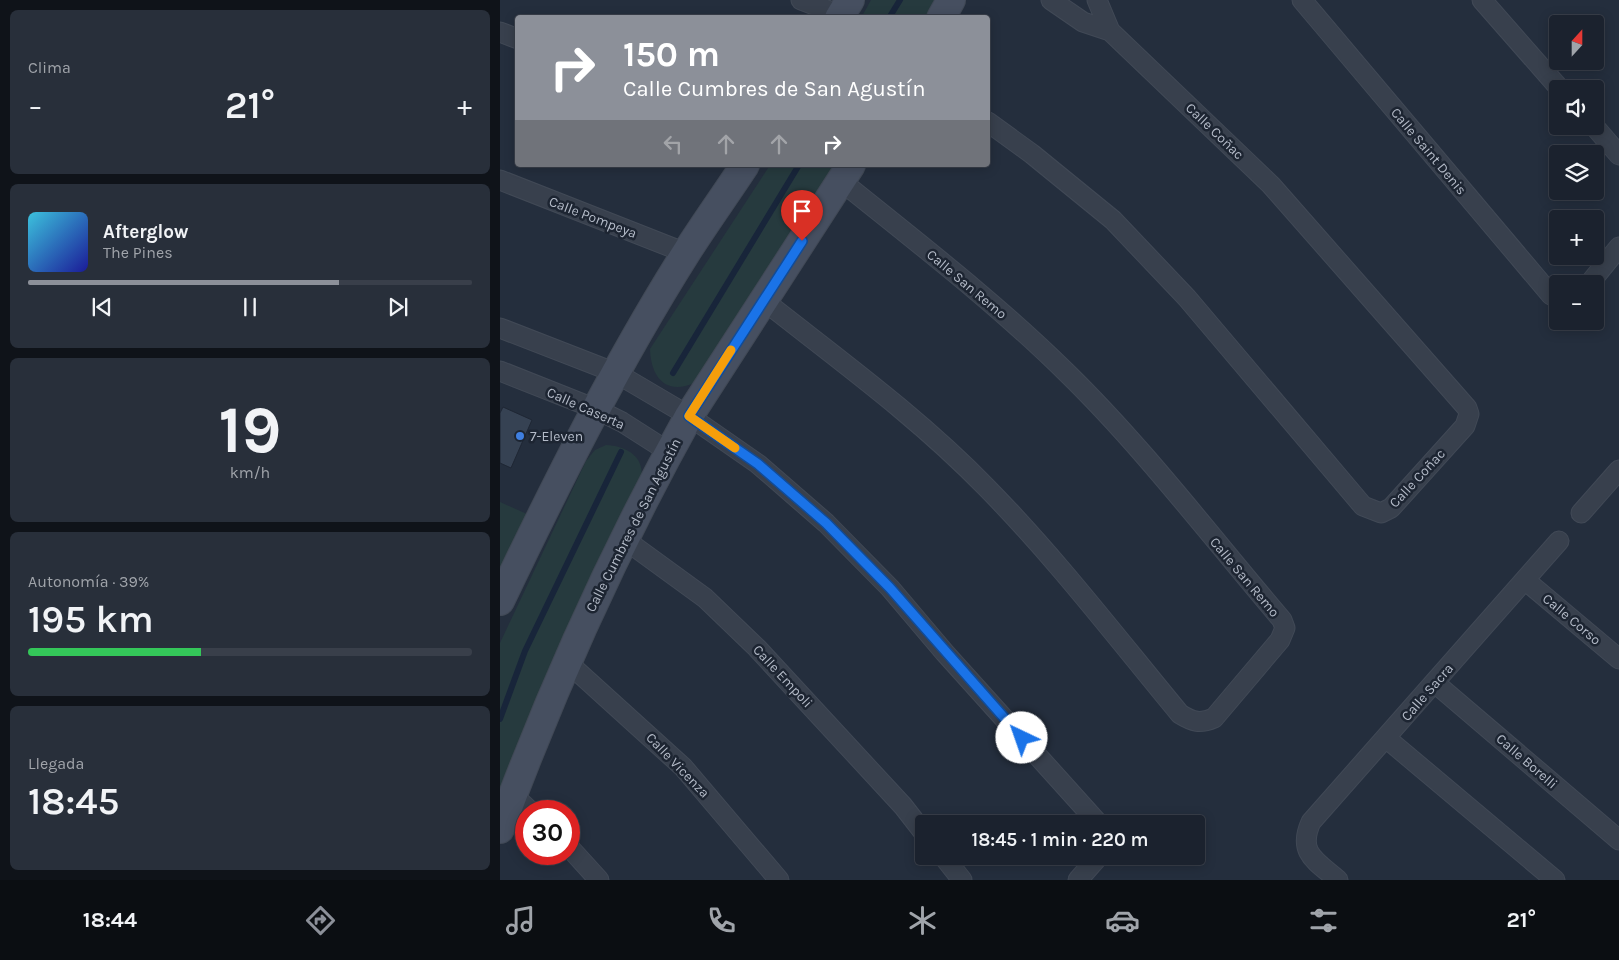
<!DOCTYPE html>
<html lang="es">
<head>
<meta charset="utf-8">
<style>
  body { margin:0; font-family:Karla,sans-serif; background:#282f3a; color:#f1f3f6; height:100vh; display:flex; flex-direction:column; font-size:19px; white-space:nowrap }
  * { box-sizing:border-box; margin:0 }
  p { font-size:16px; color:#a0a4aa }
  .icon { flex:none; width:28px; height:28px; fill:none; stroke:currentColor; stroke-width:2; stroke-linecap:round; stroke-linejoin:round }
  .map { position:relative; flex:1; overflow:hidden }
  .drawer { display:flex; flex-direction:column; gap:10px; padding:10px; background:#0f1319; width:500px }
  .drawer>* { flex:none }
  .guide { position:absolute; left:15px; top:15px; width:475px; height:152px; border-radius:5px; box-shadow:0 2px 12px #0003,0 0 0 1px #393f4a; background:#8c9099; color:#fff; overflow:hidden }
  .needle { width:32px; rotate:21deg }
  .buttons { position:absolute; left:1049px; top:15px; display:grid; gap:10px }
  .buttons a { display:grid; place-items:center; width:55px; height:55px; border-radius:5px; background:#1b222e; box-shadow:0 2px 12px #0003,0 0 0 1px #393f4a; font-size:25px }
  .speed { position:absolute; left:15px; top:800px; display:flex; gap:10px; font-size:25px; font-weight:700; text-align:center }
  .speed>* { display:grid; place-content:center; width:65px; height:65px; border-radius:50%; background:#1b222e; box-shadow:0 2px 12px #0003,0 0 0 1px #393f4a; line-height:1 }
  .speed .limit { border:8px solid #d22; background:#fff; color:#111 }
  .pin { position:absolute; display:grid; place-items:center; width:42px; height:42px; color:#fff; margin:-51px -21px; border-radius:50% 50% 50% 0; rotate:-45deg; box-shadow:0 0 5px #0007 }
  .pin .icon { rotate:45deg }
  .me { position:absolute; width:55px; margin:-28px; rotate:318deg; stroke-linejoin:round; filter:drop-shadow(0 0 4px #0008) }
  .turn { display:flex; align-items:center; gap:18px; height:105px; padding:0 25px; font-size:22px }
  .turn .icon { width:65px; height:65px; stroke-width:2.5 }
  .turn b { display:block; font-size:35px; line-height:42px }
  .lanes { display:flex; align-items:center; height:48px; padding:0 25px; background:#0003; justify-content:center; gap:25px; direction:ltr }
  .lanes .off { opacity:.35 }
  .big { font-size:38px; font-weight:600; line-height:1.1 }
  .drawer .tile { flex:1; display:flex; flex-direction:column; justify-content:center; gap:8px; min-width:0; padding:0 18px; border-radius:8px; background:#282f3a }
  .drawer .dial { align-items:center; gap:0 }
  .dial b { font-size:65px; line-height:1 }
  .song { display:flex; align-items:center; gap:15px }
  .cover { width:60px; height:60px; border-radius:8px; background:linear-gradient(135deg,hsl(190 70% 55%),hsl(240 70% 35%)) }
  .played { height:5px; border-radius:2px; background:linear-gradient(90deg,#8c9099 70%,#393f4a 70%) }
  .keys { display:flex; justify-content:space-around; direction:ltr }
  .heat { display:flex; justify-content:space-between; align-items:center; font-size:28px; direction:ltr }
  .charge { height:8px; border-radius:4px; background:linear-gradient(90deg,#34c759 39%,#393f4a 0) }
  .trip { position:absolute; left:415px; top:815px; width:290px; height:50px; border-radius:5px; background:#1b222e; box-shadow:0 2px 12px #0003,0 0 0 1px #393f4a; font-weight:600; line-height:50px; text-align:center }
  .tabs { display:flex; height:80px; justify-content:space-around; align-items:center; background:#0b0e12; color:#a0a4aa }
  .tabs .icon { width:35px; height:35px }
  .tabs .on { color:#8c9099 }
  .tabs b { font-size:22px; color:#f1f3f6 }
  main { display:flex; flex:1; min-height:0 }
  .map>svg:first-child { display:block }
</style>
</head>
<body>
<main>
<section class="drawer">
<div class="tile"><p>Clima</p>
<div class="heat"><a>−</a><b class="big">21°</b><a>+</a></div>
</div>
<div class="tile">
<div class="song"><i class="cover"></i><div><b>Afterglow</b><p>The Pines</p></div></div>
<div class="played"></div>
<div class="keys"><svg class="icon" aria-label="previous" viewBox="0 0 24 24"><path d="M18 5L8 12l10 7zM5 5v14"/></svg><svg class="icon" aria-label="pause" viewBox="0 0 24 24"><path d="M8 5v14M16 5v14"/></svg><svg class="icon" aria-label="next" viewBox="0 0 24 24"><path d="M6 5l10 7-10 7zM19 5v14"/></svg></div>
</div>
<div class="tile dial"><b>19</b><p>km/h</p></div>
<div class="tile"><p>Autonomía · 39%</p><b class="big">195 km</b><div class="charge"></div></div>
<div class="tile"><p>Llegada</p><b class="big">18:45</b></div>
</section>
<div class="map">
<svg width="1119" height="880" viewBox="0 0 1119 880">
  <rect width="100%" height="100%" fill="#242e3d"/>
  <path fill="#263a3e" d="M371 0H442L430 17 361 18Z
    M270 165H337L194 383C166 395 151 378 150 349Z
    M106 445C127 446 146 457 141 481L88 582 36 702 0 801V643L86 461 95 450Z
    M0 502 27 514 0 577Z"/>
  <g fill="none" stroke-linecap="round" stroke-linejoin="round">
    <path stroke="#18253a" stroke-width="6" d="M389 18 400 0
      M173 373 299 165
      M0 719 25 651 121 452"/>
  </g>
  <path fill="#364253" stroke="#1f2734" d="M3 407 32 420 11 468 0 463V413Z"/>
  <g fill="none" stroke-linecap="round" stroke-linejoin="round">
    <g stroke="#414956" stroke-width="21">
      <path id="street" d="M301 0 340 15
        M551 0 583 22 610 31
        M802 0 1051 295 1058 299
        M982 0 1060 89
        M0 32 18 39
        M488 122 532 154 613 220 687 298 863 506 881 513 891 508 965 426 969 414 967 408 771 185 610 31 597 0
        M1094 126 1119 155
        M0 180 186 253
        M1089 284 1119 247
        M263 300C339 360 418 417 486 487 556 558 617 638 680 714 693 722 700 724 714 718L780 640 785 628 782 620C712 538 643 447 566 372 496 303 418 243 341 181
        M0 328 116 373 189 416 258 464 326 523 390 588 445 653 599 824
        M0 371 96 409 122 422 169 452
        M1081 513 1119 470
        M124 539 205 598 257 648 403 806 424 833
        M1025 580 1119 659
        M66 661 183 767 279 880
        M935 683 1119 840
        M886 738 1055 880
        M13 795 30 811
        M69 847 99 880
        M443 856 462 880
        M578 880 599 856
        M838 880C816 861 797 853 811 822L1059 541"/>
    </g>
    <g stroke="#414956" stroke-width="30">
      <path id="secondary" d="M339 18 350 0
        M441 18 451 0
        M0 601C57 482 116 364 186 253 205 223 226 194 245 165
        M0 829C53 686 115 549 189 416L351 165"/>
    </g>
    <use href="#street" stroke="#38404d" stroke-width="19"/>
    <use href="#secondary" stroke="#464f60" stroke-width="28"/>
  </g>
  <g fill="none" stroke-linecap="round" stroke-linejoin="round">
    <g stroke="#114b97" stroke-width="12">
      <path id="route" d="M302 241 189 416 258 464 326 523 390 588 522 738"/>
    </g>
    <use href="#route" stroke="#1a73e8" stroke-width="9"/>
    <path stroke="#f59e0b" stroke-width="9" d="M231 350 189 416 235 448"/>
  </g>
  <circle fill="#3f7fe0" stroke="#1d2532" stroke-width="2" cx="20" cy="436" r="5"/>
  <g text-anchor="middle" stroke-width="5" stroke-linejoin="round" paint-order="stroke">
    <g font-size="14" fill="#b4bbc8" stroke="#1d2532">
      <text transform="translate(715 131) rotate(44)" y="5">Calle Coñac</text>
      <text transform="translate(929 151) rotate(50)" y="5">Calle Saint Denis</text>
      <text transform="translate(93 217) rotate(21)" y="5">Calle Pompeya</text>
      <text transform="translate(467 284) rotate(40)" y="5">Calle San Remo</text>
      <text transform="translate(86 408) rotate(24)" y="5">Calle Caserta</text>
      <text transform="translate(917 478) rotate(-47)" y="5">Calle Coñac</text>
      <text transform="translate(133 525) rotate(-63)" y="5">Calle Cumbres de San Agustín</text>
      <text transform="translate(745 577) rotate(50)" y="5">Calle San Remo</text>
      <text transform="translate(1072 619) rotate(40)" y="5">Calle Corso</text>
      <text transform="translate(283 676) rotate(47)" y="5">Calle Empoli</text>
      <text transform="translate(927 692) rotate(-49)" y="5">Calle Sacra</text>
      <text transform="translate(1027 761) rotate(41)" y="5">Calle Borelli</text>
      <text transform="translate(178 765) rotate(46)" y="5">Calle Vicenza</text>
    </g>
    <g font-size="14" fill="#b4bbc8" stroke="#1d2532" text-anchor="start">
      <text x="30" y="441">7-Eleven</text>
    </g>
  </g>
</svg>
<div class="buttons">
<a><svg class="needle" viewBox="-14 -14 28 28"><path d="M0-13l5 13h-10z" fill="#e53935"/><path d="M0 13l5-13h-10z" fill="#a0a4aa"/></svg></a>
<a><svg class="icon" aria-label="sound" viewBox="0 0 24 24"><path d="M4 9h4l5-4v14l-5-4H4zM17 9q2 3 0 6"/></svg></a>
<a><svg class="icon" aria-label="layers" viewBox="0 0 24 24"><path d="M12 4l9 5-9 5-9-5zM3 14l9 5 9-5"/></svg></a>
<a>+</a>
<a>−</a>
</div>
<div class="speed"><div class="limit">30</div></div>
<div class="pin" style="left:302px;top:241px;background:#d93025"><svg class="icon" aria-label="arrive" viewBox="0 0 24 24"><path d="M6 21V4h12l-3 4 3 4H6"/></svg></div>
<svg class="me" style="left:522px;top:738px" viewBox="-20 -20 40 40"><circle r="19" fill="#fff"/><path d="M0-13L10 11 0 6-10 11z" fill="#1a73e8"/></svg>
<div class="trip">18:45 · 1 min · 220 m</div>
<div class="guide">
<div class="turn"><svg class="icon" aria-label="right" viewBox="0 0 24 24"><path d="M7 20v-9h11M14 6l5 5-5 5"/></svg><div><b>150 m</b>Calle Cumbres de San Agustín</div></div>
<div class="lanes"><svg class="icon off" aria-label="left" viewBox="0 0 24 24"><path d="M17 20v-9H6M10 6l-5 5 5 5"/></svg><svg class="icon off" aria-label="ahead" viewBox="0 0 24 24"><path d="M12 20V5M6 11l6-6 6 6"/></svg><svg class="icon off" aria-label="ahead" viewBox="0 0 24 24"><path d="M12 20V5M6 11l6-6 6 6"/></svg><svg class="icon" aria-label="right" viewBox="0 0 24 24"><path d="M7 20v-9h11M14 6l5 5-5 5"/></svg></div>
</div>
</div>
</main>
<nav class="tabs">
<b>18:44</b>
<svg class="icon on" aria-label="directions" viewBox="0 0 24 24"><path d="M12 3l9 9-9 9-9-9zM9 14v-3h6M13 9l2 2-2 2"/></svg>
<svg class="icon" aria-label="music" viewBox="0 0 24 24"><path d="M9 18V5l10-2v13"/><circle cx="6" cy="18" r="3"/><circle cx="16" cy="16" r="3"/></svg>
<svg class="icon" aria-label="phone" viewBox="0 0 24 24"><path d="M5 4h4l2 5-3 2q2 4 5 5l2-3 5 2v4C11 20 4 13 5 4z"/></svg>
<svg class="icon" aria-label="climate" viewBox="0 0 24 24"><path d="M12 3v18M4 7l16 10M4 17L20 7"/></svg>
<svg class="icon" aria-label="car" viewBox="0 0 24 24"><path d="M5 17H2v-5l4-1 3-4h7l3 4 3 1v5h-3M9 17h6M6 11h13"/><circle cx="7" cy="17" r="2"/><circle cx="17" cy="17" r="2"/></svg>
<svg class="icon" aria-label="filters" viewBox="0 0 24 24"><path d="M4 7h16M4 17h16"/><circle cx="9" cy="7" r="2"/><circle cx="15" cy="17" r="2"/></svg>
<b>21°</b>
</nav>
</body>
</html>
